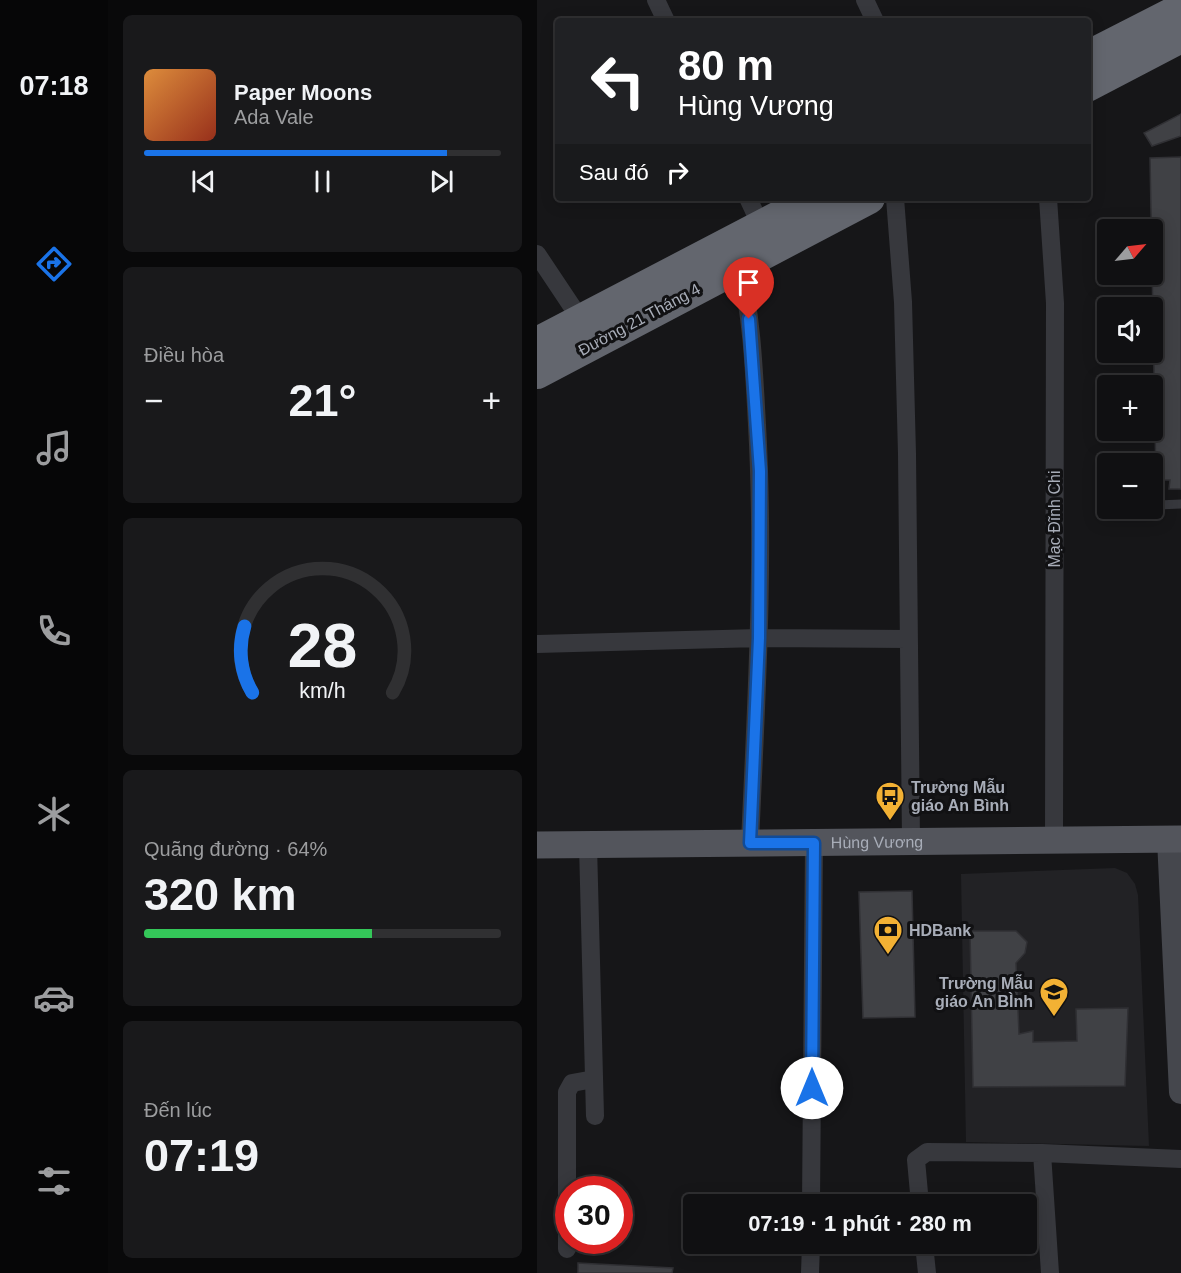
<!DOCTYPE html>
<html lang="vi">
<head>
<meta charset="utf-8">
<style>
  body { margin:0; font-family:Arial,sans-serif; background:#19191b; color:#f1f3f6; height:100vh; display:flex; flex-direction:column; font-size:22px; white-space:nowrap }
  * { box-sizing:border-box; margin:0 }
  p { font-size:20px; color:#9c9d9f }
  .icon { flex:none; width:33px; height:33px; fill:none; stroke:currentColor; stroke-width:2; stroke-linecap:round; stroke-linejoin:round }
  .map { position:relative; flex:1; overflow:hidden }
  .details { display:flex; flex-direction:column; gap:15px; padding:15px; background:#09090a; width:429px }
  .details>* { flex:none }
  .top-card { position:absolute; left:18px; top:18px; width:536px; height:183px; border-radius:6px; box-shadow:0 3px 15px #0003,0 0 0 2px #303032; background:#202124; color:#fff; overflow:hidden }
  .needle { width:39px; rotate:62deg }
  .fabs { position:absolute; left:560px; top:219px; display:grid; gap:12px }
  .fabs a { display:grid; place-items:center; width:66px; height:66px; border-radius:6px; background:#101012; box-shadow:0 3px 15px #0003,0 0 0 2px #303032; font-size:30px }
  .speed { position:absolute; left:18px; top:1176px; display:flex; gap:12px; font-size:30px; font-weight:700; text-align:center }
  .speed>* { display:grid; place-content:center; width:78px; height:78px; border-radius:50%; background:#101012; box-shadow:0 3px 15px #0003,0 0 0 2px #303032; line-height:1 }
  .speed .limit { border:9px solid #d22; background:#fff; color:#111 }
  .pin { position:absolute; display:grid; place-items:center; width:51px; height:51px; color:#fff; margin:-62px -26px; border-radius:50% 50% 50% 0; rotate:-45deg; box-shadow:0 0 6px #0007 }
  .pin .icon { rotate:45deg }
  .me { position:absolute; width:66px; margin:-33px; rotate:0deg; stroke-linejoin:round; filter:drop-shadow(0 0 4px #0008) }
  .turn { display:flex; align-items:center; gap:21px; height:126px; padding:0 24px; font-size:27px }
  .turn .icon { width:78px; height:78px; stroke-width:2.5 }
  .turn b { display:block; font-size:42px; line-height:51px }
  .then { display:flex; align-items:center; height:57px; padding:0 24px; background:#0003; gap:12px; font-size:22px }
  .big { font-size:45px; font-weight:700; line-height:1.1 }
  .details .card { flex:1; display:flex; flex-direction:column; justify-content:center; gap:9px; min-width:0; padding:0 21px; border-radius:9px; background:#19191b }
  .details .dial { align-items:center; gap:0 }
  .dial svg { height:156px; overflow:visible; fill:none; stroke:#303032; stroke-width:7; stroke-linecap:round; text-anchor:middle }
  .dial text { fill:#f1f3f6; stroke:none }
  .song { display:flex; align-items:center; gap:18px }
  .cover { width:72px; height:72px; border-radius:9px; background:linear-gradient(135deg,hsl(30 70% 55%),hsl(10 70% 35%)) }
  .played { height:6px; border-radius:3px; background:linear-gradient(90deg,#1a73e8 85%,#303032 85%) }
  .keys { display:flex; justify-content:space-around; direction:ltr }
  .heat { display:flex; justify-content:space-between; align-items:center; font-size:33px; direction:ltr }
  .charge { height:9px; border-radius:4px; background:linear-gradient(90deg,#34c759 64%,#303032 0) }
  .trip { position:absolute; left:146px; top:1194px; width:354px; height:60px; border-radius:6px; background:#101012; box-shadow:0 3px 15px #0003,0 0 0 2px #303032; font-weight:700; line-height:60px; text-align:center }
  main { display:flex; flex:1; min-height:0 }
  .tabs { display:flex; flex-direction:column; width:108px; justify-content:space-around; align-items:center; background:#060607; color:#9c9d9f }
  .tabs .icon { width:42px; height:42px }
  .tabs .selected { color:#1a73e8 }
  .tabs b { font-size:27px; color:#f1f3f6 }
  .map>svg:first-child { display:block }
</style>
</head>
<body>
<main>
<nav class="tabs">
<b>07:18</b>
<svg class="icon selected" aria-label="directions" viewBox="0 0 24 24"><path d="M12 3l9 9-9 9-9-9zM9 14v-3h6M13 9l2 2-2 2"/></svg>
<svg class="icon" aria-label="music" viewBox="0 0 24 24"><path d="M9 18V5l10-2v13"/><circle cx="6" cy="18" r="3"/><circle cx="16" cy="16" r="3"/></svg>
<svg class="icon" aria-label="phone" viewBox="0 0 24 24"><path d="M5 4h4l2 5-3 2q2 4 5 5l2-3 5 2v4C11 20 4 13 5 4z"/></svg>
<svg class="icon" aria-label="climate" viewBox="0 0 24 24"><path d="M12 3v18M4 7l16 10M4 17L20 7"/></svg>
<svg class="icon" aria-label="car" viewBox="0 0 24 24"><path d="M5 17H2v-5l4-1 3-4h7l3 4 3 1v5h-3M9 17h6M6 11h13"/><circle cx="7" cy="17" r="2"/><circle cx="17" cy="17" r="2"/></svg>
<svg class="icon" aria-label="filters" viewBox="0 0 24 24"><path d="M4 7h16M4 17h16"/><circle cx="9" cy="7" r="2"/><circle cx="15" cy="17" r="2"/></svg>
</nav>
<section class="details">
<div class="card">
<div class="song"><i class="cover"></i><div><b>Paper Moons</b><p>Ada Vale</p></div></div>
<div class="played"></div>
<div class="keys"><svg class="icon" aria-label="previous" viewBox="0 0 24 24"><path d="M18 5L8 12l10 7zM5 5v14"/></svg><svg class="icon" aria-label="pause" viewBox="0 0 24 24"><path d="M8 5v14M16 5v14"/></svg><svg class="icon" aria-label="next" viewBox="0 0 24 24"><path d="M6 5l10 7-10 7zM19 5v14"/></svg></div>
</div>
<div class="card"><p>Điều hòa</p>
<div class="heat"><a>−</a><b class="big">21°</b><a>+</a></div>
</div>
<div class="card dial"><svg viewBox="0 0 100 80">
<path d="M14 69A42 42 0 1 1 86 69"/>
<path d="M14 69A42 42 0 0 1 10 35" stroke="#1a73e8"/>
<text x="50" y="56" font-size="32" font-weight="700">28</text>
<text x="50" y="72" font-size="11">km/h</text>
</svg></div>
<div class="card"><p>Quãng đường · 64%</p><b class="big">320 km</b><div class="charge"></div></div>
<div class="card"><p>Đến lúc</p><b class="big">07:19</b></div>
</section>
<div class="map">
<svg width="644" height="1273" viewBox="0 0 644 1273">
  <rect width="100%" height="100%" fill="#161618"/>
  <path fill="#222225" d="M578 868 590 873 598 884 601 895 612 1146 429 1142 424 874Z"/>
  <path fill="#404145" stroke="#303034" stroke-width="1.5" d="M644 114V136L615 146 607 133Z
    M644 157V489H632L633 480H619L613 158Z
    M375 891 378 1017 326 1018 322 892Z
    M433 931H479L490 942 488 953 479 963 482 1034 496 1031V1042L540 1041 539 1009 591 1008 588 1086 436 1087Z
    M41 1263 136 1268 135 1273H41Z"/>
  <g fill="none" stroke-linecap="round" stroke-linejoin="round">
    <path stroke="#37383d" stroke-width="9" d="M621 505 644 504"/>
    <path stroke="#37383d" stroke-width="18" d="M119 0 129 21
      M328 0 338 21
      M211 198 224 226
      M358 198 366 302 370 454 374 841
      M511 198 518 303 517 840
      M0 254 44 320
      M203 266C215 318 217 371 220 425 228 564 219 704 213 843
      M0 644 222 638 371 639
      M51 845 58 1116
      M505 1153 513 1273
      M274 1204 277 843
      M383 1204 379 1160 390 1152 505 1153 644 1159
      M387 1244 390 1273
      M30 1249V1092L35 1083 57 1079
      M273 1273 274 1244"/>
    <path stroke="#45474d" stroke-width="24" d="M632 839 644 1092"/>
    <path stroke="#53555c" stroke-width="27" id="s1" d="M0 845 644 839"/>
    <path stroke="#63666e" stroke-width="32" d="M550 57 644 9
      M550 86 644 37
      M0 343 278 198
      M0 373 332 198"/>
  </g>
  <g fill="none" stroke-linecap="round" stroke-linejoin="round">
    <g stroke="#114b97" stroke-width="15">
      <path id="route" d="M212 319 223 471 222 638 213 843H277L275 1088"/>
    </g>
    <use href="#route" stroke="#1a73e8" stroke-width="10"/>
  </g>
  <defs>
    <g id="bus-pin" transform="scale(1.5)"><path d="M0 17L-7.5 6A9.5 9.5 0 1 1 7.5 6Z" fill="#f2b134" stroke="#111113"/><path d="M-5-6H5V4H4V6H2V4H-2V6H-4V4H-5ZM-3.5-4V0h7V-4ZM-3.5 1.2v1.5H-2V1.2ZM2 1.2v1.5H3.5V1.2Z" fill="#111"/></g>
    <g id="bank-pin" transform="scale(1.5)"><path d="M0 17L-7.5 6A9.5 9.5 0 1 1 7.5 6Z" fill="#f2b134" stroke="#111113"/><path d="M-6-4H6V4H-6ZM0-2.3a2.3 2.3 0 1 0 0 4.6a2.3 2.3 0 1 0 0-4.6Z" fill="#111"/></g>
    <g id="school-pin" transform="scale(1.5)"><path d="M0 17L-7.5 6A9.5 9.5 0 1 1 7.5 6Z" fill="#f2b134" stroke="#111113"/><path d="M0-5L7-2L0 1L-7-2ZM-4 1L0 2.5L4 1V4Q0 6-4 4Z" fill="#111"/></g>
  </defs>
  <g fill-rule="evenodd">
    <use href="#bus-pin" x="353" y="796"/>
    <use href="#bank-pin" x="351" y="930"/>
    <use href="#school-pin" x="517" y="992"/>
  </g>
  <g text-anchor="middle" stroke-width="6" stroke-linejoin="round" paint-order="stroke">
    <g font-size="16" fill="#a8adb8" stroke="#111113">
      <text transform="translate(102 319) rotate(-28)" y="6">Đường 21 Tháng 4</text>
      <text transform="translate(517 519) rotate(-90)" y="6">Mạc Đĩnh Chi</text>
      <text dy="6" stroke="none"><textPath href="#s1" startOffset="340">Hùng Vương</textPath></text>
    </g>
    <g font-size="16" font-weight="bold" fill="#a8adb8" stroke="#111113" text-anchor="start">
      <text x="374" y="793">Trường Mẫu<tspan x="374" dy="18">giáo An Bình</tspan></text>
      <text x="372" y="936">HDBank</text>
      <text x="496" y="989" text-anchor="end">Trường Mẫu<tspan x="496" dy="18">giáo An BÌnh</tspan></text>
    </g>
  </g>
</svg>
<div class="fabs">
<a><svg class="needle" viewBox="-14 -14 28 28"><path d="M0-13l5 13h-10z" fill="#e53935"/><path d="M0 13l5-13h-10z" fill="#9c9d9f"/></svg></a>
<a><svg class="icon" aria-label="sound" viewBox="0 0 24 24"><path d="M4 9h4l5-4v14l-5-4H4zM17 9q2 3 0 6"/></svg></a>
<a>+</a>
<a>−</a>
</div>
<div class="speed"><div class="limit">30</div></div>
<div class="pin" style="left:212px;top:319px;background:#d93025"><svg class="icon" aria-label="arrive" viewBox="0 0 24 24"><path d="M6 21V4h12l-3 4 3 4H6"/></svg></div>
<svg class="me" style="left:275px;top:1088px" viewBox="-20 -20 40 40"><circle r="19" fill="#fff"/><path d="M0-13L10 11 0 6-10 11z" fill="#1a73e8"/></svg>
<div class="trip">07:19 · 1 phút · 280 m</div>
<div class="top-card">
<div class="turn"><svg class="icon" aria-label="left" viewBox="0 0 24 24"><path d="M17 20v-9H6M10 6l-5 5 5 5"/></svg><div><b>80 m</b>Hùng Vương</div></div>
<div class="then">Sau đó<svg class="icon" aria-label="right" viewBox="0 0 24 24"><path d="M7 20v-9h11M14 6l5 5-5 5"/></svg></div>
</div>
</div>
</main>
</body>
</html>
